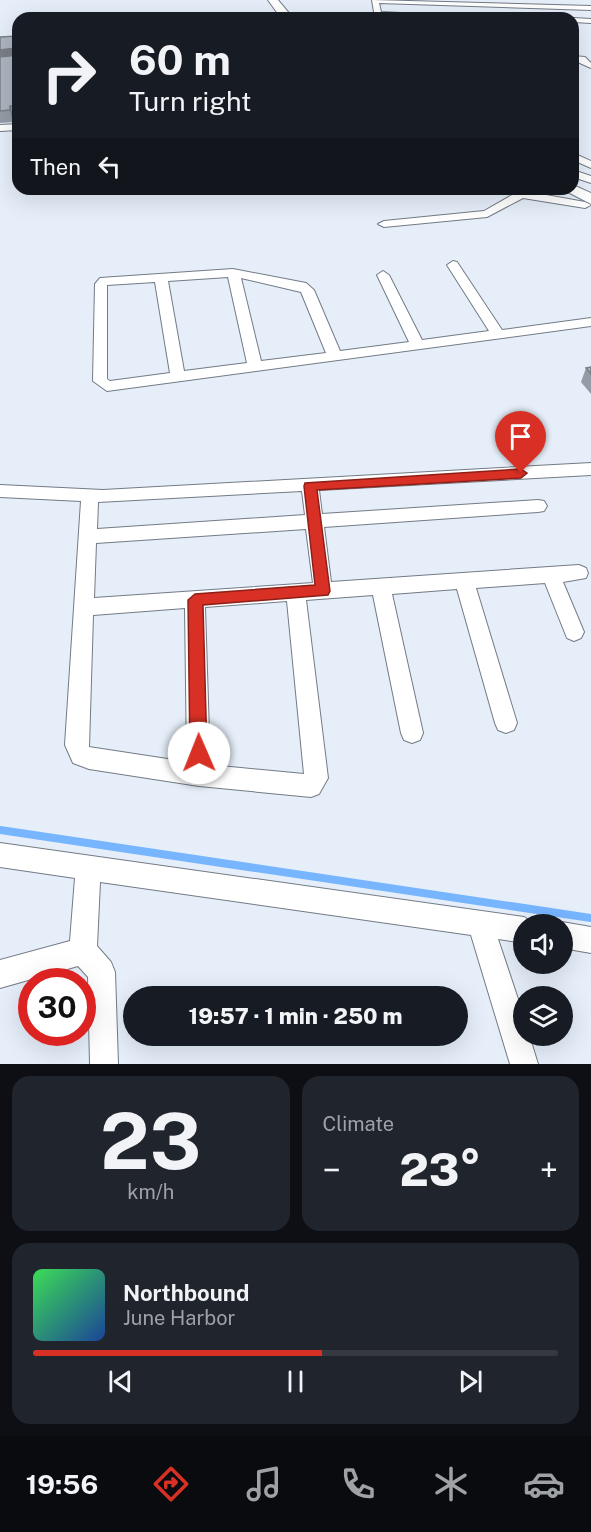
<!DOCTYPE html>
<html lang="en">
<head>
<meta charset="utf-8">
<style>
  body { margin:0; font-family:"Public Sans",sans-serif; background:#20242c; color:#f1f3f6; height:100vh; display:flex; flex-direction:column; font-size:22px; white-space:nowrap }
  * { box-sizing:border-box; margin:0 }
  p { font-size:20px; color:#9ea1a6 }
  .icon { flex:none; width:33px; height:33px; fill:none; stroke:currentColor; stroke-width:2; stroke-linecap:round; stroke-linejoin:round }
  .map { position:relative; height:1064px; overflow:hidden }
  .drawer { display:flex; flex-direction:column; gap:12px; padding:12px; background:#0d0f14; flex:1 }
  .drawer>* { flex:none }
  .top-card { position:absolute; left:12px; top:12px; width:567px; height:183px; border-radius:18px; box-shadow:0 6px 24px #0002; background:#171b24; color:#f1f3f6; overflow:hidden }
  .buttons { position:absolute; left:513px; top:914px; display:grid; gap:12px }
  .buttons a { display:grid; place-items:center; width:60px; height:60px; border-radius:50%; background:#171b24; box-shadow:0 6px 24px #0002; font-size:30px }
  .speed { position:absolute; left:18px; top:968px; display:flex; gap:12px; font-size:30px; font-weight:700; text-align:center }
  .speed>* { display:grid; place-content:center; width:78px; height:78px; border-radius:50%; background:#171b24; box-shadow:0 6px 24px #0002; line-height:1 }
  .speed .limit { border:9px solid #d22; background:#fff; color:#111 }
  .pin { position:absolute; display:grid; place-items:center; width:51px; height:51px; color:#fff; margin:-62px -26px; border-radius:50% 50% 50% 0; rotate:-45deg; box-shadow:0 0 6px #0007 }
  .pin .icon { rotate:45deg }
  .me { position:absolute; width:66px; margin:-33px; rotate:359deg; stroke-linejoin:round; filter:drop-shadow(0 0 4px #0008) }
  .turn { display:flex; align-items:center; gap:21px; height:126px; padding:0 18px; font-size:27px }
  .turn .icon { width:78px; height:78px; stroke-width:2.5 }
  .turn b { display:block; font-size:42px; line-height:51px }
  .then { display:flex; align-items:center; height:57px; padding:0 18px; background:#0003; gap:12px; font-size:22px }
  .big { font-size:45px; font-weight:800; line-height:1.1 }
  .drawer .card { flex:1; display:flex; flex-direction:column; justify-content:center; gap:9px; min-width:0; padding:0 21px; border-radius:18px; background:#20242c }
  .drawer .dial { align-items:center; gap:0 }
  .dial b { font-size:78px; line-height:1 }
  .song { display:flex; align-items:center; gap:18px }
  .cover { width:72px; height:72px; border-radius:9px; background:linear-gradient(135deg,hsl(130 70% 55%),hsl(220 70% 35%)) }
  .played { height:6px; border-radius:3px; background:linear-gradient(90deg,#d93025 55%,#363941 55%) }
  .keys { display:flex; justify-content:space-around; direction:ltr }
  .heat { display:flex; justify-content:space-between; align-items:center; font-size:33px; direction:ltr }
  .drawer .tiles { flex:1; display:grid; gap:12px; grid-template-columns:1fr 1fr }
  .card:last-child { grid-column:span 2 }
  .trip { position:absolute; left:123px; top:986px; width:345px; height:60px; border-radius:30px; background:#171b24; box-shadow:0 6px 24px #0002; font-weight:800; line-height:60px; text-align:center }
  .dock { display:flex; height:96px; justify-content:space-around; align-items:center; background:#090b0e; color:#9ea1a6 }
  .dock .icon { width:42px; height:42px }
  .dock .on { color:#d93025 }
  .dock b { font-size:27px; color:#f1f3f6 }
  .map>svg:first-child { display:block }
</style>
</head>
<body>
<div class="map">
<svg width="591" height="1064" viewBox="0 0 591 1064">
  <rect width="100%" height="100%" fill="#e5eef9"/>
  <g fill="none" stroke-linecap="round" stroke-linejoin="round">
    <path stroke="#77b5ff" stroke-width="8" d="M0 830 591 918"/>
    <g stroke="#737b85" stroke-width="2">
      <path id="minor" d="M372 0 591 6V10L379 3 381 12 502 18H375Z
        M573 18 591 19V23L573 22Z
        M573 56 585 57 591 63V68L573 60Z
        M18 124V130L0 131V125Z
        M573 153 591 161V168L573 160Z
        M573 170 591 176V183L573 177Z
        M496 189H513L585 202 591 205 585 208 523 198 487 217 384 227 378 224 384 221 484 211 512 195Z
        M453 261 457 262 502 330 591 318V326L107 391 93 381 95 284 100 278 233 269 306 283 314 290 340 351 409 342 377 275 383 271 389 275 422 340 489 331 447 265ZM228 277 247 363 184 371 168 281ZM241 278 301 292 326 353 261 361ZM155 282 170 373 110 381 107 379V285Z
        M591 463V475L319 490 322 514 538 500 544 501 547 506 544 511 538 512 324 527 331 582 579 565 586 568 588 573 586 578 563 582 584 632 581 638 574 641 567 638 545 583 476 588 517 723 514 730 506 733 498 730 495 723 457 589 392 594 423 733 420 740 412 743 404 740 401 733 373 595 306 600 328 778 319 794 311 797 199 786 89 769 73 763 65 745 81 501 0 497V485L103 490ZM302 491 305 515 97 529 98 502ZM306 529 313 583 94 598 96 543ZM287 601 304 774 210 765 205 607ZM185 608 187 762 89 747 93 615Z
        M0 843 524 917 535 924H524V943L498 939 524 1017V1035H529L538 1064H510L471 935 100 882 97 946 111 962 115 972 118 1064H90L88 977 78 966 0 988V960L70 941 75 878 0 867Z
        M562 922 591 927V953L562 948V924H557Z"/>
    </g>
    <g stroke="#737b85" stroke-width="2">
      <path id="highway" d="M268 0H278L293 18H281Z
        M573 185 591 193V204L562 189H573Z"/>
    </g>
    <use href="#minor" fill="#fff" fill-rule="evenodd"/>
    <use href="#highway" fill="#fff" fill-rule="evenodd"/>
  </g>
  <path fill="#949ca5" d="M18 36V118H14L13 122 0 123V37Z
    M591 367V394L581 382 586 368Z"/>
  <path fill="#787f86" d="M15 48 18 59 0 62V50Z
    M10 106 14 118 13 122 10 110Z"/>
  <path fill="#acb5c0" stroke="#787f86" stroke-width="1.5" d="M18 36V106H10V110L0 111V57L17 55 15 48 0 50V37Z
    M591 367V374L586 368Z"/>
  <path fill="#d93025" stroke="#8d1f18" stroke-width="1.5" d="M521 469 527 473 521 478 317 490 330 591 328 595 203 605 207 753 205 759 199 762 193 759 190 753 188 600 195 594 315 585 304 486 305 483Z"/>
</svg>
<div class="buttons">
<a><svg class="icon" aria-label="sound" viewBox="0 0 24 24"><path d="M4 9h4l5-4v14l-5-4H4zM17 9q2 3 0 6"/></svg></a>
<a><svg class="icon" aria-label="layers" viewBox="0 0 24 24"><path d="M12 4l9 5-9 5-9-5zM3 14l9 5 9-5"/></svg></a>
</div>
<div class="speed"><div class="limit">30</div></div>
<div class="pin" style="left:521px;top:473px;background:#d93025"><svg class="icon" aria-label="arrive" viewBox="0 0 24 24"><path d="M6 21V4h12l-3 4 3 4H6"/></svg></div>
<svg class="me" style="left:199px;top:753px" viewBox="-20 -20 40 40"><circle r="19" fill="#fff"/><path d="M0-13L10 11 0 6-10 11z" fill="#d93025"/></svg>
<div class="trip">19:57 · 1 min · 250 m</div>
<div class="top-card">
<div class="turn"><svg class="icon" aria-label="right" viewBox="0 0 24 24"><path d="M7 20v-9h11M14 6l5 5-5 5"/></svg><div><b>60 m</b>Turn right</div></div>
<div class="then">Then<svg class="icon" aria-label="left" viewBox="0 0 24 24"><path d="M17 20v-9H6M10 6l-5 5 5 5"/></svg></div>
</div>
</div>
<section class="drawer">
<div class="tiles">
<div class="card dial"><b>23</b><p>km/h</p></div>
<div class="card"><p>Climate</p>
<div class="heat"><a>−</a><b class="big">23°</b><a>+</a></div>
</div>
<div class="card">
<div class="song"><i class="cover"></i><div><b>Northbound</b><p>June Harbor</p></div></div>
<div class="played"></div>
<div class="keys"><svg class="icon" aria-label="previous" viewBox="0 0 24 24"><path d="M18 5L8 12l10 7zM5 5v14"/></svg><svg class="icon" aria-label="pause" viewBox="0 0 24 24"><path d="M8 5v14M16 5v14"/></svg><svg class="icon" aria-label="next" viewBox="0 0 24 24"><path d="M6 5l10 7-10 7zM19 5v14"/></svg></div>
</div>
</div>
</section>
<nav class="dock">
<b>19:56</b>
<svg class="icon on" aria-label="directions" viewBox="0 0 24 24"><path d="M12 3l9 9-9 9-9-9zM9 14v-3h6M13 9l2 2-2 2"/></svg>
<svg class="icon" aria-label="music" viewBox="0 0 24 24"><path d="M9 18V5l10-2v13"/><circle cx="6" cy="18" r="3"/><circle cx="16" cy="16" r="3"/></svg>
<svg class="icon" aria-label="phone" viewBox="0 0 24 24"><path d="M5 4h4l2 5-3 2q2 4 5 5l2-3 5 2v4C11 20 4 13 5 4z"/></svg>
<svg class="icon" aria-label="climate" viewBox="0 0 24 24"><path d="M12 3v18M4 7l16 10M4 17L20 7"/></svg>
<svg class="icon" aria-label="car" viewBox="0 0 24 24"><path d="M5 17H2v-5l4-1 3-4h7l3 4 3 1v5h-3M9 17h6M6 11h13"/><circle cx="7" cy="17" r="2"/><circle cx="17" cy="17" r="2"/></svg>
</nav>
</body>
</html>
